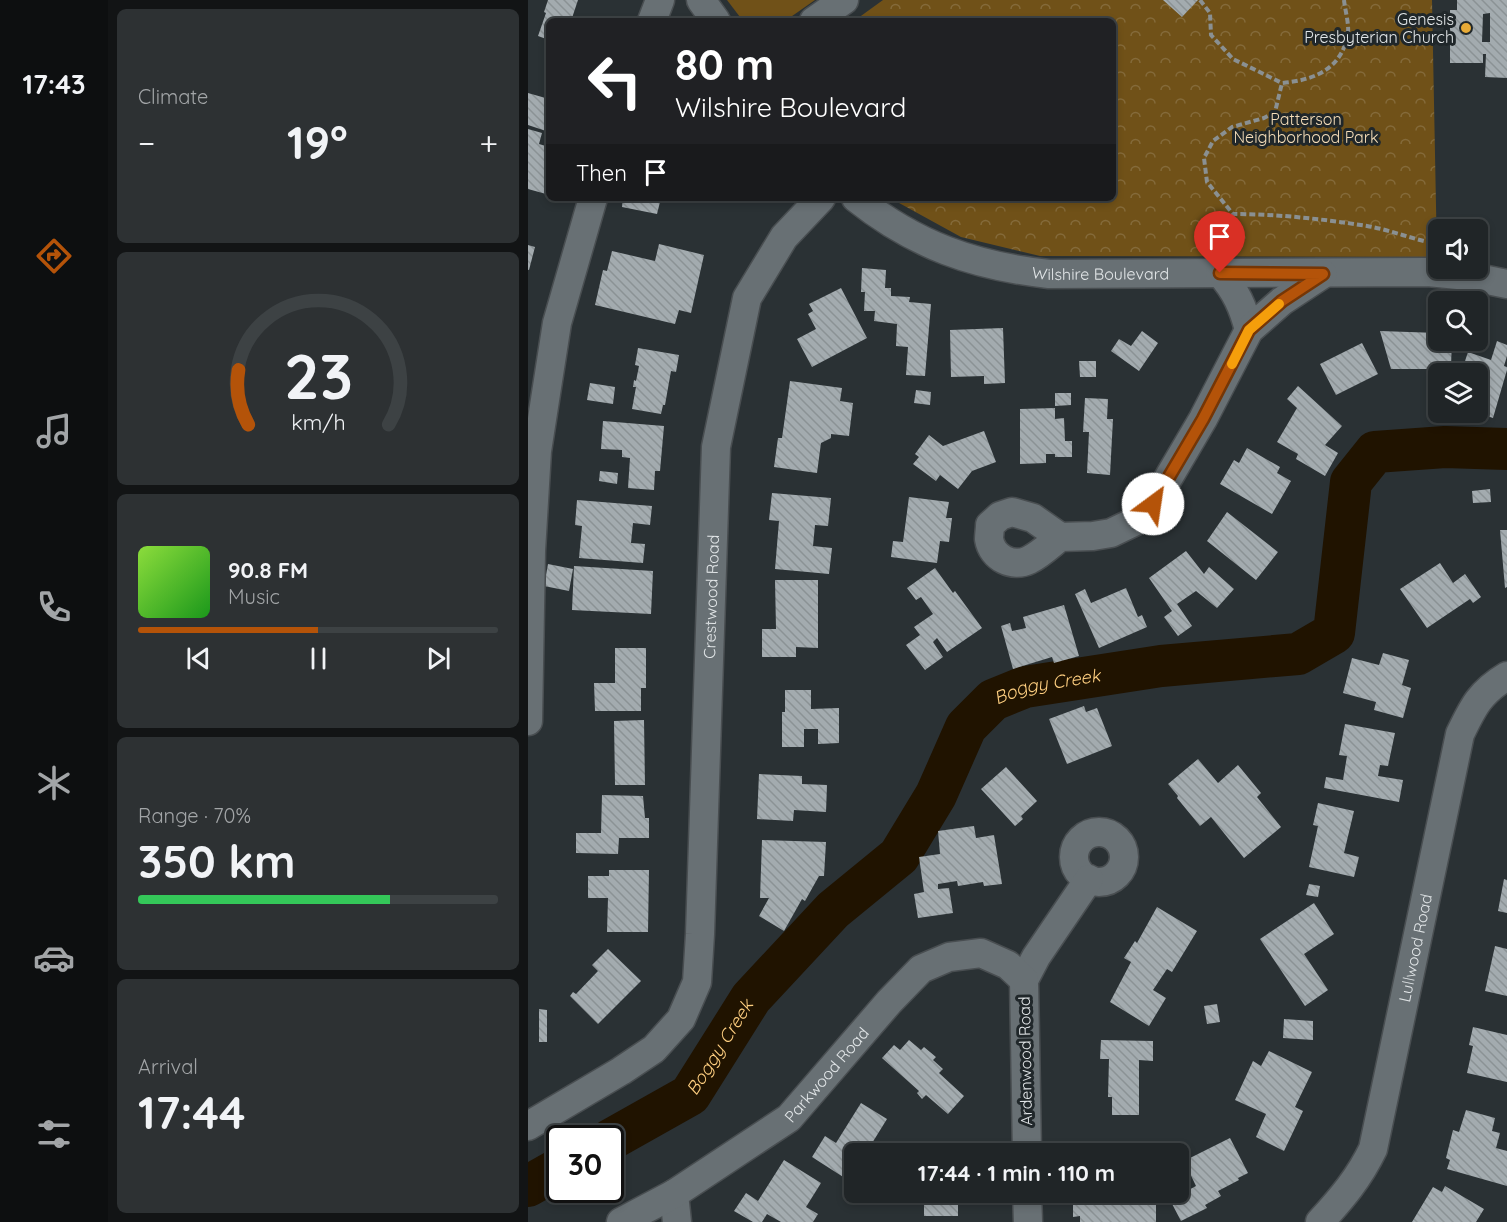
<!DOCTYPE html>
<html lang="en">
<head>
<meta charset="utf-8">
<style>
  body { margin:0; font-family:Quicksand,sans-serif; background:#2d3133; color:#f1f3f6; height:100vh; display:flex; flex-direction:column; font-size:22px; white-space:nowrap }
  * { box-sizing:border-box; margin:0 }
  p { font-size:20px; color:#a2a5a7 }
  .icon { flex:none; width:33px; height:33px; fill:none; stroke:currentColor; stroke-width:2; stroke-linecap:round; stroke-linejoin:round }
  .map { position:relative; flex:1; overflow:hidden }
  .side { display:flex; flex-direction:column; gap:9px; padding:9px; background:#121415; width:420px }
  .side>* { flex:none }
  .banner { position:absolute; left:18px; top:18px; width:570px; height:183px; border-radius:9px; box-shadow:0 3px 9px #0003,0 0 0 2px #3d4244; background:#202124; color:#fff; overflow:hidden }
  .tools { position:absolute; left:900px; top:219px; display:grid; gap:12px }
  .tools a { display:grid; place-items:center; width:60px; height:60px; border-radius:9px; background:#202527; box-shadow:0 3px 9px #0003,0 0 0 2px #3d4244; font-size:30px }
  .speed { position:absolute; left:18px; top:1125px; display:flex; gap:12px; font-size:30px; font-weight:700; text-align:center }
  .speed>* { display:grid; place-content:center; width:78px; height:78px; border-radius:50%; background:#202527; box-shadow:0 3px 9px #0003,0 0 0 2px #3d4244; line-height:1 }
  .speed .limit { border:3px solid #111; border-radius:9px; background:#fff; color:#111 }
  .pin { position:absolute; display:grid; place-items:center; width:51px; height:51px; color:#fff; margin:-62px -26px; border-radius:50% 50% 50% 0; rotate:-45deg; box-shadow:0 0 6px #0007 }
  .pin .icon { rotate:45deg }
  .me { position:absolute; width:66px; margin:-33px; rotate:31deg; stroke-linejoin:round; filter:drop-shadow(0 0 4px #0008) }
  .turn { display:flex; align-items:center; gap:21px; height:126px; padding:0 30px; font-size:27px }
  .turn .icon { width:78px; height:78px; stroke-width:2.5 }
  .turn b { display:block; font-size:42px; line-height:51px }
  .then { display:flex; align-items:center; height:57px; padding:0 30px; background:#0003; gap:12px; font-size:22px }
  .big { font-size:45px; font-weight:700; line-height:1.1 }
  .side .card { flex:1; display:flex; flex-direction:column; justify-content:center; gap:9px; min-width:0; padding:0 21px; border-radius:9px; background:#2d3133 }
  .side .dial { align-items:center; gap:0 }
  .dial svg { height:156px; overflow:visible; fill:none; stroke:#3d4244; stroke-width:7; stroke-linecap:round; text-anchor:middle }
  .dial text { fill:#f1f3f6; stroke:none }
  .song { display:flex; align-items:center; gap:18px }
  .cover { width:72px; height:72px; border-radius:9px; background:linear-gradient(135deg,hsl(90 70% 55%),hsl(120 70% 35%)) }
  .played { height:6px; border-radius:3px; background:linear-gradient(90deg,#b45309 50%,#3d4244 50%) }
  .keys { display:flex; justify-content:space-around; direction:ltr }
  .heat { display:flex; justify-content:space-between; align-items:center; font-size:33px; direction:ltr }
  .charge { height:9px; border-radius:4px; background:linear-gradient(90deg,#34c759 70%,#3d4244 0) }
  .trip { position:absolute; left:316px; top:1143px; width:345px; height:60px; border-radius:9px; background:#202527; box-shadow:0 3px 9px #0003,0 0 0 2px #3d4244; font-weight:700; line-height:60px; text-align:center }
  main { display:flex; flex:1; min-height:0 }
  .dock { display:flex; flex-direction:column; width:108px; justify-content:space-around; align-items:center; background:#0d0f10; color:#a2a5a7 }
  .dock .icon { width:42px; height:42px }
  .dock .current { color:#b45309 }
  .dock b { font-size:27px; color:#f1f3f6 }
  .map>svg:first-child { display:block }
</style>
</head>
<body>
<main>
<nav class="dock">
<b>17:43</b>
<svg class="icon current" aria-label="directions" viewBox="0 0 24 24"><path d="M12 3l9 9-9 9-9-9zM9 14v-3h6M13 9l2 2-2 2"/></svg>
<svg class="icon" aria-label="music" viewBox="0 0 24 24"><path d="M9 18V5l10-2v13"/><circle cx="6" cy="18" r="3"/><circle cx="16" cy="16" r="3"/></svg>
<svg class="icon" aria-label="phone" viewBox="0 0 24 24"><path d="M5 4h4l2 5-3 2q2 4 5 5l2-3 5 2v4C11 20 4 13 5 4z"/></svg>
<svg class="icon" aria-label="climate" viewBox="0 0 24 24"><path d="M12 3v18M4 7l16 10M4 17L20 7"/></svg>
<svg class="icon" aria-label="car" viewBox="0 0 24 24"><path d="M5 17H2v-5l4-1 3-4h7l3 4 3 1v5h-3M9 17h6M6 11h13"/><circle cx="7" cy="17" r="2"/><circle cx="17" cy="17" r="2"/></svg>
<svg class="icon" aria-label="filters" viewBox="0 0 24 24"><path d="M4 7h16M4 17h16"/><circle cx="9" cy="7" r="2"/><circle cx="15" cy="17" r="2"/></svg>
</nav>
<section class="side">
<div class="card"><p>Climate</p>
<div class="heat"><a>−</a><b class="big">19°</b><a>+</a></div>
</div>
<div class="card dial"><svg viewBox="0 0 100 80">
<path d="M14 69A42 42 0 1 1 86 69"/>
<path d="M14 69A42 42 0 0 1 9 41" stroke="#b45309"/>
<text x="50" y="56" font-size="32" font-weight="700">23</text>
<text x="50" y="72" font-size="11">km/h</text>
</svg></div>
<div class="card">
<div class="song"><i class="cover"></i><div><b>90.8 FM</b><p>Music</p></div></div>
<div class="played"></div>
<div class="keys"><svg class="icon" aria-label="previous" viewBox="0 0 24 24"><path d="M18 5L8 12l10 7zM5 5v14"/></svg><svg class="icon" aria-label="pause" viewBox="0 0 24 24"><path d="M8 5v14M16 5v14"/></svg><svg class="icon" aria-label="next" viewBox="0 0 24 24"><path d="M6 5l10 7-10 7zM19 5v14"/></svg></div>
</div>
<div class="card"><p>Range · 70%</p><b class="big">350 km</b><div class="charge"></div></div>
<div class="card"><p>Arrival</p><b class="big">17:44</b></div>
</section>
<div class="map">
<svg width="979" height="1222" viewBox="0 0 979 1222">
  <defs>
    <pattern id="park-crowns" width="20" height="18" patternUnits="userSpaceOnUse" patternTransform="scale(1.5)"><rect width="20" height="18" fill="#705118"/><path d="M2 6a3 3 0 1 1 6 0M12 15a3 3 0 1 1 6 0" fill="none" stroke="#846a3a"/></pattern>
    <pattern id="building-back-hatch" width="6" height="6" patternUnits="userSpaceOnUse" patternTransform="scale(1.5)"><rect width="6" height="6" fill="#a3abaf"/><path d="M-1 5l2 2M0 0l6 6M5-1l2 2" fill="none" stroke="#8b9295"/></pattern>
  </defs>
  <rect width="100%" height="100%" fill="#2a3134"/>
  <path fill="url(#park-crowns)" d="M355 0H904L909 257 512 256 433 237 362 198H585V21H326Z"/>
  <path fill="#705118" d="M199 0H287L257 21H215Z"/>
  <g fill="none" stroke-linecap="round" stroke-linejoin="round">
    <g stroke="#201300" stroke-width="42">
      <path id="s1" d="M82 1140 162 1095 223 998 305 910 371 856 408 795 438 727 465 700 497 687 633 666 770 654 806 633 823 482 847 452 917 447 979 449"/>
      <path d="M0 1186 32 1168"/>
    </g>
  </g>
  <path fill="url(#building-back-hatch)" fill-rule="evenodd" d="M20 0H50L43 21H21V40L10 36 18 13 16 12Z
    M635 0H670L654 17Z
    M929 0H979V78L957 77 958 54H955V63H922V10H929ZM962 13V42H954L955 14Z
    M0 93 21 99V132L0 125Z
    M0 129 14 133 11 144 21 147 19 168 21 169V184L18 194 0 189Z
    M95 198H133L129 214 94 207Z
    M131 244 176 255 163 313 151 310 147 324 67 305 75 270 79 271 84 251 127 261Z
    M0 245 7 247 1 270H0Z
    M334 268 358 270 357 288H363V296L382 297 381 302 403 304 397 376 378 375 380 347 368 346 369 324 346 321 347 311H336L337 292H333Z
    M313 288 339 338 284 367 269 339 288 329 280 314 285 311 281 304Z
    M475 328 477 383 456 384V376L423 377 422 330Z
    M614 331 630 343 611 371 583 351 591 339 603 346Z
    M852 331 910 333V340H924L923 366 904 363 903 369H863Z
    M969 341 979 345V356L976 366 979 367V370L965 418 950 413V374H938L939 371 934 370 940 352 963 360Z
    M834 343 850 374 808 395 792 364Z
    M110 348 151 355 148 372 143 371 137 405H135L133 414 104 409 108 387H105L106 380 108 381 111 366 107 365Z
    M551 361H568V377H552Z
    M262 381 314 388 312 401 325 403 321 436 303 434V438L293 443 289 473 246 467 250 438H254Z
    M62 383 87 387 85 404 59 400Z
    M770 386 814 426 797 445 810 453 797 476 768 459 770 454 749 442 769 408 759 399Z
    M388 390 403 392 402 405 386 403Z
    M527 393H543V405L527 406Z
    M557 398 580 399 579 419H585L582 475 559 473 561 432H555Z
    M527 408V419L536 418 537 441H544V457H527V454H518V463L492 464V409Z
    M75 421 136 426 132 471H127L126 490 100 488 102 458 94 457V450L73 449Z
    M456 431 468 462 444 471 430 489 412 475 408 481 385 464 391 457 387 454 401 435 415 446Z
    M719 448 752 467 749 473 763 481 744 514 692 484 706 460 711 463Z
    M72 471 90 473 89 484 71 481Z
    M962 489 963 502 945 503 944 491Z
    M244 493 303 498 300 526 287 525 285 546 304 548 301 574 247 569 251 521 241 520Z
    M381 497 421 502 418 518H424L421 542 412 541 409 563 363 557 365 541 375 542Z
    M49 500 124 506 122 525 105 523 103 543 117 544 115 563 51 558 54 526 47 525Z
    M699 512 750 552 728 580 679 541Z
    M972 530H979V587L977 588Z
    M658 551 676 574 681 567 706 589 689 608 668 591 649 604 664 626 650 636 636 617 644 611 621 578Z
    M912 563 925 583 937 574 953 597 945 603 942 599 899 628 872 589Z
    M20 564 45 569 41 591 16 586Z
    M46 566 125 571 123 614 44 610Z
    M407 568 425 593 427 591 454 628 419 652 409 638 405 642 415 657 397 670 378 645 392 635 386 627 405 614 393 597 388 600 379 588Z
    M247 580H290V648L268 647V657H234V629H248Z
    M598 588 610 617 614 615 619 627 571 648 547 594 557 589 563 603Z
    M536 605 551 656 526 663 524 657 485 669 473 626 482 623 484 631 498 628 495 617Z
    M87 648H118V688H113V711H67L66 683H87Z
    M855 653 881 660 874 685 883 688 875 718 846 710 848 702 815 693 824 658 851 665Z
    M257 690H283V709L311 708V743L290 744V729H276V747H254V712H257Z
    M556 706 558 712 569 708 584 746 539 764 521 719Z
    M116 720 117 785H87L86 721Z
    M817 724 867 733 860 766 852 765 850 776 875 780 871 802 796 788 798 777 815 780 819 756 811 755Z
    M670 759 690 783 710 765 733 793 729 797 753 827 716 858 683 817 672 826 649 798 650 796 640 784Z
    M478 767 509 801 493 816 495 819 487 826 453 789Z
    M231 774 274 776V784L299 785 298 812 266 810 265 821 229 819Z
    M74 795 115 796 117 818H121V838H91L90 854 48 853V833H73Z
    M790 803 826 811 816 853 831 857 826 877 781 867 790 826 785 825Z
    M446 826 448 838 466 835 474 884 456 886 455 882 430 886 429 881 410 884V889L421 888 425 913 390 918 386 894 396 892 391 857 412 854 410 831Z
    M234 840 298 842 296 876H291L277 901 274 899 256 931 231 916 241 898H232Z
    M81 870H121L120 932H79L80 898H60V876H81Z
    M976 879 979 880V913L970 911Z
    M781 884 792 886 790 897 778 895Z
    M786 903 806 934 776 954 800 990 777 1006 732 939Z
    M629 907 669 931 644 972 639 969 625 990 638 998 621 1026 582 1002 603 962 596 958 607 941 609 943Z
    M967 946 979 949V996L957 991Z
    M80 949 113 981 70 1024 42 996 45 992 48 994 70 971 64 965Z
    M689 1004 692 1022 679 1024 676 1006Z
    M11 1009 19 1010V1042H11Z
    M756 1019 785 1021V1040L755 1038Z
    M945 1027 979 1035V1082L939 1073 945 1046 941 1045Z
    M381 1040 393 1050 396 1047 408 1057 405 1060 415 1069 411 1073 436 1096 420 1114 398 1095 394 1099 389 1093 391 1091 354 1058 366 1045 372 1050Z
    M573 1040 625 1041V1061L611 1060V1115H584V1097H580L581 1059H572Z
    M741 1051 784 1072 767 1107 775 1111 756 1151 728 1137 738 1114 707 1100 725 1061 733 1066Z
    M333 1103 359 1119 341 1148 350 1154H327V1178L323 1182 284 1157 297 1136 308 1143Z
    M938 1110 967 1118 964 1131 972 1133 968 1148 979 1151V1186L919 1169 922 1160 918 1158 925 1130 931 1132Z
    M702 1138 720 1173 710 1178 711 1180 690 1191 693 1196 677 1205 679 1208 653 1221 642 1200 668 1186 656 1161Z
    M396 1145H438L437 1154H396Z
    M256 1160 293 1183 278 1207 290 1214 285 1222H253L239 1214 234 1222H225L206 1211 218 1193 230 1201Z
    M917 1186 956 1209 948 1222H884L905 1187 914 1192Z
    M396 1192H430V1216H396Z
    M545 1192H598L599 1200H628V1222H552V1216L545 1217Z"/>
  <g fill="none" stroke-linecap="round" stroke-linejoin="round">
    <g stroke="#494e51" stroke-width="31">
      <g id="minor">
        <path d="M173 0 188 21"/>
        <path d="M124 21 132 0"/>
        <path d="M286 21 316 0"/>
        <path id="s2" d="M328 198C387 245 446 266 521 274L900 272 940 276 979 284"/>
        <path d="M692 273C708 291 715 307 721 330"/>
        <path d="M532 537C522 545 513 554 501 560 485 568 464 558 461 539 461 535 462 529 462 525L472 516 484 512 505 518 532 537 565 536 583 533 608 521 625 504 675 419 721 330 754 301 795 274"/>
        <path d="M0 721 3 551 9 451 29 323 65 198"/>
        <circle cx="571" cy="857" r="25"/>
        <path id="s3" d="M0 1126 93 1071 126 1049 153 1019 169 982 172 934 188 447 219 298 256 237 293 198"/>
        <path d="M499 1154 496 980 508 957 561 879"/>
        <path d="M499 1192 500 1222"/>
        <path d="M146 1194 149 1222"/>
        <path id="s4" d="M93 1222 146 1194 261 1118 361 1002 393 969 421 957 453 953 480 965 496 980"/>
        <path id="s5" d="M792 1222C814 1198 831 1178 845 1149L932 734C945 707 952 692 979 676"/>
      </g>
    </g>
    <path stroke="#8a9092" stroke-width="4" stroke-dasharray="6 3" stroke-linecap="butt" d="M672 0 682 13 683 35 705 59 754 83
      M816 0C817 10 821 23 820 33 814 69 787 80 754 83L747 112 736 118 704 127 685 141 676 158 679 182 705 214C749 214 795 219 839 226 863 230 886 240 910 244"/>
    <use href="#minor" stroke="#687074" stroke-width="28"/>
  </g>
  <g fill="none" stroke-linecap="round" stroke-linejoin="round">
    <g stroke="#753606" stroke-width="15">
      <path id="route" d="M625 504 675 419 721 330 754 301 795 274 692 273"/>
    </g>
    <use href="#route" stroke="#b45309" stroke-width="10"/>
    <path stroke="#f59e0b" stroke-width="10" d="M704 364 721 330 751 304"/>
  </g>
  <circle fill="#e8ab37" stroke="#20272a" stroke-width="2" cx="938" cy="28" r="6"/>
  <g text-anchor="middle" stroke-width="6" stroke-linejoin="round" paint-order="stroke">
    <g font-size="16" fill="#e2e6e8" stroke="#20272a" text-anchor="end">
      <text x="926" y="25">Genesis<tspan x="926" dy="18">Presbyterian Church</tspan></text>
    </g>
    <g font-size="16" fill="#f6deb9" stroke="#20272a">
      <text x="778" y="125">Patterson<tspan x="778" dy="18">Neighborhood Park</tspan></text>
    </g>
    <g font-size="16" fill="#e2e6e8" stroke="#20272a">
      <text dy="6" stroke="none"><textPath href="#s2" startOffset="262">Wilshire Boulevard</textPath></text>
      <text dy="6" stroke="none"><textPath href="#s3" startOffset="614">Crestwood Road</textPath></text>
      <text dy="6" stroke="none"><textPath href="#s5" startOffset="296">Lullwood Road</textPath></text>
      <text transform="translate(497 1061) rotate(-91)" y="6">Ardenwood Road</text>
      <text dy="6" stroke="none"><textPath href="#s4" startOffset="255">Parkwood Road</textPath></text>
    </g>
    <g font-size="18" font-style="italic" fill="#fdce7f" stroke="#20272a">
      <text dy="6" stroke="none"><textPath href="#s1" startOffset="652">Boggy Creek</textPath></text>
      <text dy="6" stroke="none"><textPath href="#s1" startOffset="148">Boggy Creek</textPath></text>
    </g>
  </g>
</svg>
<div class="tools">
<a><svg class="icon" aria-label="sound" viewBox="0 0 24 24"><path d="M4 9h4l5-4v14l-5-4H4zM17 9q2 3 0 6"/></svg></a>
<a><svg class="icon" aria-label="search" viewBox="0 0 24 24"><circle cx="10" cy="10" r="6"/><path d="M15 15l6 6"/></svg></a>
<a><svg class="icon" aria-label="layers" viewBox="0 0 24 24"><path d="M12 4l9 5-9 5-9-5zM3 14l9 5 9-5"/></svg></a>
</div>
<div class="speed"><div class="limit">30</div></div>
<div class="pin" style="left:692px;top:273px;background:#d93025"><svg class="icon" aria-label="arrive" viewBox="0 0 24 24"><path d="M6 21V4h12l-3 4 3 4H6"/></svg></div>
<svg class="me" style="left:625px;top:504px" viewBox="-20 -20 40 40"><circle r="19" fill="#fff"/><path d="M0-13L10 11 0 6-10 11z" fill="#b45309"/></svg>
<div class="trip">17:44 · 1 min · 110 m</div>
<div class="banner">
<div class="turn"><svg class="icon" aria-label="left" viewBox="0 0 24 24"><path d="M17 20v-9H6M10 6l-5 5 5 5"/></svg><div><b>80 m</b>Wilshire Boulevard</div></div>
<div class="then">Then<svg class="icon" aria-label="arrive" viewBox="0 0 24 24"><path d="M6 21V4h12l-3 4 3 4H6"/></svg></div>
</div>
</div>
</main>
</body>
</html>
